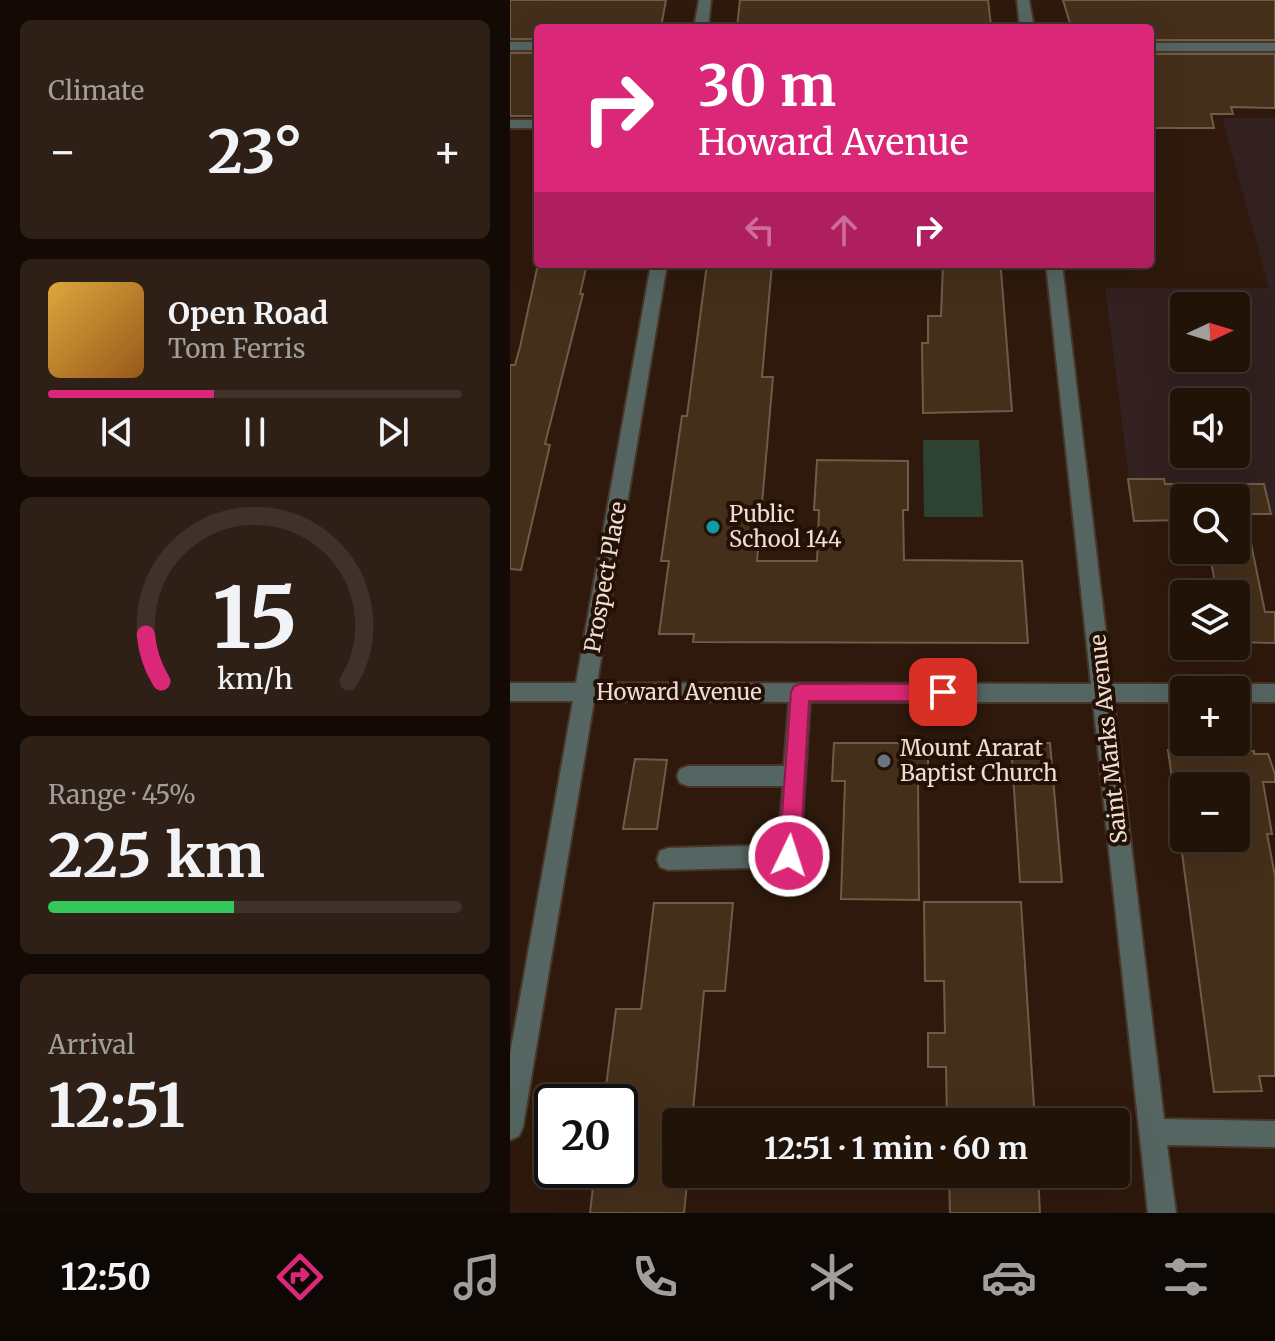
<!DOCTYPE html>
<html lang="en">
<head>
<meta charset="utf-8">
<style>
  body { margin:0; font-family:Merriweather,serif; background:#2e2017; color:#f1f3f6; height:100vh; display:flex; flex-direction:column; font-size:30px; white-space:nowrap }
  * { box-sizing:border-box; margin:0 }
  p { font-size:26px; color:#a29e9c }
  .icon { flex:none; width:44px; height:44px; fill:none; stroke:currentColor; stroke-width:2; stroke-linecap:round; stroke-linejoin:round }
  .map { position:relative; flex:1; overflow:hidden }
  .details { display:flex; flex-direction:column; gap:20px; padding:20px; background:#130a05; width:510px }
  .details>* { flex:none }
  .banner { position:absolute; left:24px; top:24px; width:620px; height:244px; border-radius:8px; box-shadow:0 8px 32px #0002,0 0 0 2px #3f322a; background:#db2777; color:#fff; overflow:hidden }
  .needle { width:52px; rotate:86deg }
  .controls { position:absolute; left:660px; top:292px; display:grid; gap:16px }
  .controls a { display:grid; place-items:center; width:80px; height:80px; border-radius:8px; background:#221309; box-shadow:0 8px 32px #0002,0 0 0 2px #3f322a; font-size:40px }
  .speed { position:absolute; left:24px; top:1084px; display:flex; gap:16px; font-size:40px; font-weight:700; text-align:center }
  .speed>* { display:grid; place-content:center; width:104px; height:104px; border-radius:50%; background:#221309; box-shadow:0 8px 32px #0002,0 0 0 2px #3f322a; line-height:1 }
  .speed .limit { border:4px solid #111; border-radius:12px; background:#fff; color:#111 }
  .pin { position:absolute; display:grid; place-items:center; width:68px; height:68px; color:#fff; margin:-34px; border-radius:16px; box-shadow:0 4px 12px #0006 }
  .me { position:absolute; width:88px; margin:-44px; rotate:4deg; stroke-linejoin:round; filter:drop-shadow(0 0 6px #0008) }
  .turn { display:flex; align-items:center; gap:28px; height:168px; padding:0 32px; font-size:36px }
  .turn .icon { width:104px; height:104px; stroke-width:2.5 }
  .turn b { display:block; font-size:56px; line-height:68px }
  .lanes { display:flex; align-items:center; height:76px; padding:0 32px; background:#0003; justify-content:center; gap:40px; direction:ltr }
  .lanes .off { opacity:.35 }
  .big { font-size:60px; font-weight:700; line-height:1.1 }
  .details .tile { flex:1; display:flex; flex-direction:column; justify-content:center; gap:12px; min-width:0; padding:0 28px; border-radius:12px; background:#2e2017 }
  .details .dial { align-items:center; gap:0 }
  .dial svg { height:208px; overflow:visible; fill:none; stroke:#3f322a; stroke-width:7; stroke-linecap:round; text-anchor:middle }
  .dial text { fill:#f1f3f6; stroke:none }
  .song { display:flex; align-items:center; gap:24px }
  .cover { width:96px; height:96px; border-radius:12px; background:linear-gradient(135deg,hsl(40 70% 55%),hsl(30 70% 35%)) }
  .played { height:8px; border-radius:4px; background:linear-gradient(90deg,#db2777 40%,#3f322a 40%) }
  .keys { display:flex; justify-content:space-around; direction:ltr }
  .heat { display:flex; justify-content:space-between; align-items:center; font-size:44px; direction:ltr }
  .charge { height:12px; border-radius:6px; background:linear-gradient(90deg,#34c759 45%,#3f322a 0) }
  .trip { position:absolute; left:152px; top:1108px; width:468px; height:80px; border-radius:8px; background:#221309; box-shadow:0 8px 32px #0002,0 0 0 2px #3f322a; font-weight:700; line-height:80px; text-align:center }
  .dock { display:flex; height:128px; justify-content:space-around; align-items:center; background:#0e0804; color:#a29e9c }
  .dock .icon { width:56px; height:56px }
  .dock .current { color:#db2777 }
  .dock b { font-size:36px; color:#f1f3f6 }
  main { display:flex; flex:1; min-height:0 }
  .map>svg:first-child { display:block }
</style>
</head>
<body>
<main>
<section class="details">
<div class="tile"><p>Climate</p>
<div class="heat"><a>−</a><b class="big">23°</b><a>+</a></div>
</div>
<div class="tile">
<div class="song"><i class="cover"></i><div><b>Open Road</b><p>Tom Ferris</p></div></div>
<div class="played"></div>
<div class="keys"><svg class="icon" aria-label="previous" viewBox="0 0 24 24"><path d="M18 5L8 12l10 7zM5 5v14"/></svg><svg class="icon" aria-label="pause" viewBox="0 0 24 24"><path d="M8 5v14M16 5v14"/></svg><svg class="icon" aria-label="next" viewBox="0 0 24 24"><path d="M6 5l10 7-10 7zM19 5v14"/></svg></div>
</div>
<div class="tile dial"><svg viewBox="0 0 100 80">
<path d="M14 69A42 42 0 1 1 86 69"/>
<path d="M14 69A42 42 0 0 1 8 51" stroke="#db2777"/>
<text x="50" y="56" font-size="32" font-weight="700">15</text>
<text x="50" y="72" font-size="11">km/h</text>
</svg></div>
<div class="tile"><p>Range · 45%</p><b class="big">225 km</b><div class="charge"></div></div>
<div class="tile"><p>Arrival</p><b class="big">12:51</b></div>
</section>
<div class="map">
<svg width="765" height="1213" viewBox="0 0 765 1213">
  <rect width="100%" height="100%" fill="#2e190c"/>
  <path fill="#332021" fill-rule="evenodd" d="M712 118H765V520L761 514H726V498H674L660 513 661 520 624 521 595 288H759ZM674 306H726V358H674ZM674 402H726V454H674Z"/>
  <path fill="#2e4233" d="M413 440H469L473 517H414Z"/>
  <path fill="#442f1a" stroke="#6f5b47" stroke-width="2" d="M0 0H156L151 27 28 26V39H0Z
    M230 0H478L481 26 227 27Z
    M553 0H765V40H640V27H561Z
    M0 53H28V116H0Z
    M640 54H765V108L721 107 723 114H701L704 128H640Z
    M28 264H77L70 294H73L35 444 40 445 11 570 0 569V365H5L10 347Z
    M197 264H262L252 377H263L247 561H307L309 510H304L307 460 398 461V510H393L394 560 512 561 518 643 183 642 184 634H149L159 561H151L172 416H177Z
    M433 264H482L491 270 502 411 413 413 412 343H418V316H431Z
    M618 479H654L655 484H674V520L624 521Z
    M726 484H754L761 514H726Z
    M738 529 755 612H765V643L726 642V594H707L699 550H726V531Z
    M324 743H418V781H408L409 900 331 899 335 781H322Z
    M501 743H540L552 882H510Z
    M658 750 744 751V754H758L765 774V782H753L762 834H757L765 876V1076H749L752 1091 704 1092 670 838H726V786H663Z
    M125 759 157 760 147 829H113Z
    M414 902H511L525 1122H437L436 1067H418V1033H435L434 981H415Z
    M144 903H223L215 991H194L182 1122H166V1174H178L174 1213H80L85 1170H110V1102H94L106 1009H131Z
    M439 1174H528L530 1213H440Z"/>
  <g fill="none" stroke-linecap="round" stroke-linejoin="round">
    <g stroke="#493528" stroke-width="4">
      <path id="minor" d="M189 0H201L198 28H184Z
        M507 0H519L524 28H510Z
        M0 42H28V50H0Z
        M640 43H765V51H640Z
        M0 120H28V128H0Z
        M141 264H157L87 683 581 684 536 264H552L602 684H674L683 690H674V702H604L654 1119 765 1121V1147L657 1145 666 1213H638L583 702H300L290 856 287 864 279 867 158 870 150 867 147 859 150 851 158 848 268 845 273 786H178L170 783 167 776 170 769 178 766H274L279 702 84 701 13 1127 9 1136 0 1140V1054L63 701H0V683H66Z
        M726 684H765V702H726V690H717Z"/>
    </g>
    <use href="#minor" fill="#546562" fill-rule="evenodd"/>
  </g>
  <path fill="#db2777" stroke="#8e194d" stroke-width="2" d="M290 684H433L440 686 443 692 440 698 433 701H299L290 856 287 863 279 866 272 863 269 856 281 692 284 686Z"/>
  <circle fill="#0f9aa8" stroke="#241004" stroke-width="3" cx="203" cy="527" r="8"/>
  <circle fill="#6b7280" stroke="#241004" stroke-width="3" cx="374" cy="761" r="8"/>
  <g text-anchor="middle" stroke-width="8" stroke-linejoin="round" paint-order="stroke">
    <g font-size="22" fill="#eedfd6" stroke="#241004" text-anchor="start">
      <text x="219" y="522">Public<tspan x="219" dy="25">School 144</tspan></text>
      <text x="390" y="756">Mount Ararat<tspan x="390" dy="25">Baptist Church</tspan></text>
    </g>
    <g font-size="22" fill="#eedfd6" stroke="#241004">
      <text transform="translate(95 577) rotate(-80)" y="8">Prospect Place</text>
      <text x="169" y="700">Howard Avenue</text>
      <text transform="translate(598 739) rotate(-96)" y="8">Saint Marks Avenue</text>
    </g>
  </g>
</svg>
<div class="controls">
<a><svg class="needle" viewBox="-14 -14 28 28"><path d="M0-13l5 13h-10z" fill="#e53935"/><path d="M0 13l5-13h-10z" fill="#a29e9c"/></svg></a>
<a><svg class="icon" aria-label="sound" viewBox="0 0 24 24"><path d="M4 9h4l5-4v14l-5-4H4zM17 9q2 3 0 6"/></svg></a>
<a><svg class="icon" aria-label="search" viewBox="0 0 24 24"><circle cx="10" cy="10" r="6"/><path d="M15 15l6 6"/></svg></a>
<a><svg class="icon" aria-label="layers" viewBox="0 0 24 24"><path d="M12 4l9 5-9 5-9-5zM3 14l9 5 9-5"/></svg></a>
<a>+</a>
<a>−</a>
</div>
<div class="speed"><div class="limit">20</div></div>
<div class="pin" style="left:433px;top:692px;background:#d93025"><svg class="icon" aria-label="arrive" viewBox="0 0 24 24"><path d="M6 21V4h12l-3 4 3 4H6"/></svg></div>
<svg class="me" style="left:279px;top:856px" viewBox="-20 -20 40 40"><circle r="17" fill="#db2777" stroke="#fff" stroke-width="3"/><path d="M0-11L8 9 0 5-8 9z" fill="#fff"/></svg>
<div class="trip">12:51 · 1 min · 60 m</div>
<div class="banner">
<div class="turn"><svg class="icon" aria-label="right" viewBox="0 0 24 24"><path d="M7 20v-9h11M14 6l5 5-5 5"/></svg><div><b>30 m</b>Howard Avenue</div></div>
<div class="lanes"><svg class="icon off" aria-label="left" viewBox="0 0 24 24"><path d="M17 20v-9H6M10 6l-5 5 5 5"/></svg><svg class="icon off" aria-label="ahead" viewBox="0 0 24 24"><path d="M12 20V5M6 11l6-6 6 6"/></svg><svg class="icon" aria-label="right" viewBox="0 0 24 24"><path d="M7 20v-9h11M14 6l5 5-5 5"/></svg></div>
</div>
</div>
</main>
<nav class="dock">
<b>12:50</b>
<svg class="icon current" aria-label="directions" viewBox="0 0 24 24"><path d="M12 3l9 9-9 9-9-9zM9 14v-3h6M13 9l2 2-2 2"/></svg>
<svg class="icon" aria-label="music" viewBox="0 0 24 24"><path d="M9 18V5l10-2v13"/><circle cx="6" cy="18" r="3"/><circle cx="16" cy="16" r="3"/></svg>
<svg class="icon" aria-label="phone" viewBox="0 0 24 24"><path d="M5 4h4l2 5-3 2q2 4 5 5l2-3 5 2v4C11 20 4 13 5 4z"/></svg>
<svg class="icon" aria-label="climate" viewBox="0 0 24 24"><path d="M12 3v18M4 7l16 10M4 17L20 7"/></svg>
<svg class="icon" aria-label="car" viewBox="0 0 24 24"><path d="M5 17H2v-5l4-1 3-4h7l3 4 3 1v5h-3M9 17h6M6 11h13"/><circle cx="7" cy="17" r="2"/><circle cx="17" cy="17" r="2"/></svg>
<svg class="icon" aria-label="filters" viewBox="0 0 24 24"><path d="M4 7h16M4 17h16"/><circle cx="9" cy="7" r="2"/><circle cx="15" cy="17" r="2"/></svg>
</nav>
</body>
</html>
